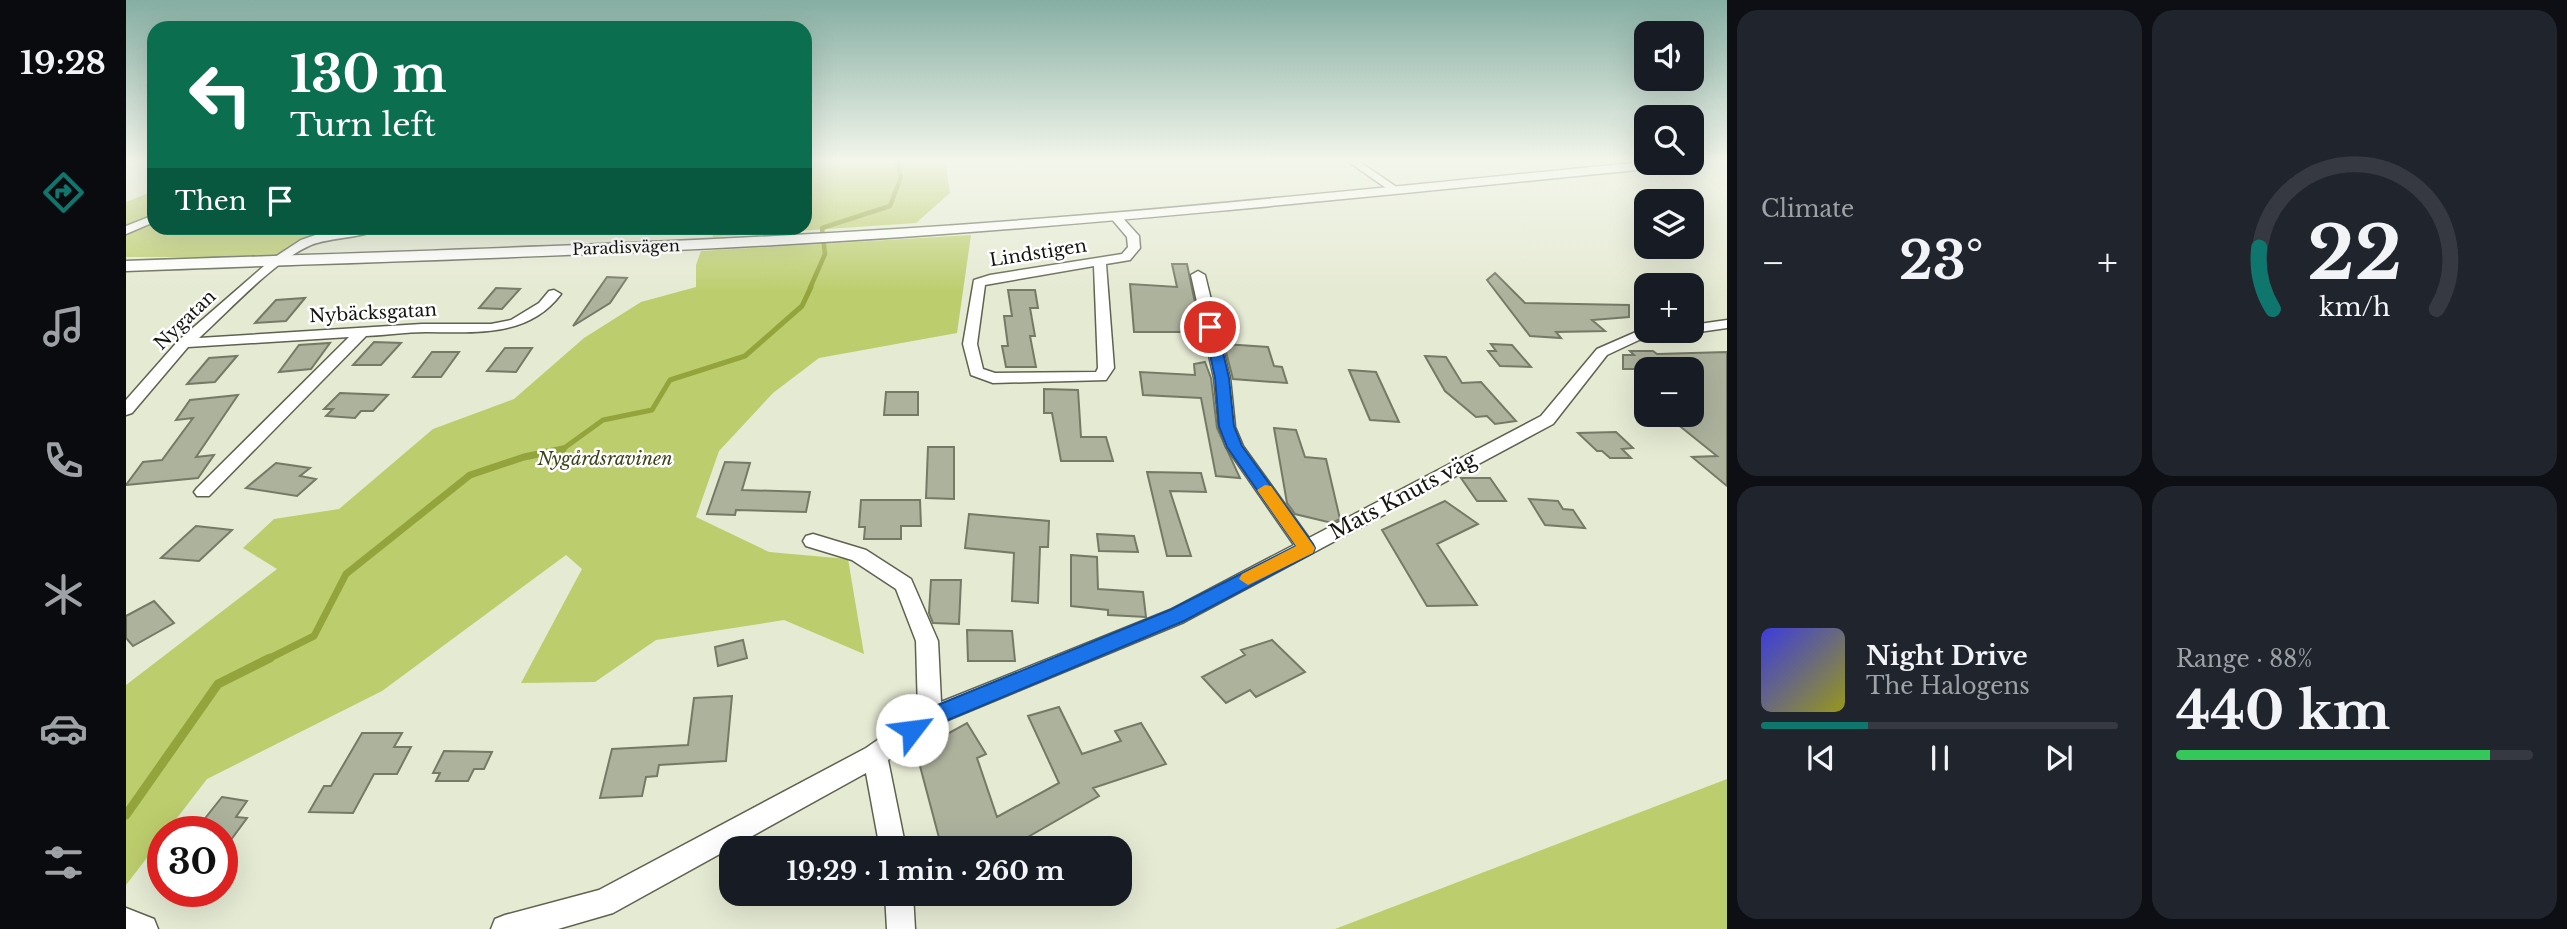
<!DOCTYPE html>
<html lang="en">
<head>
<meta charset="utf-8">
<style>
  body { margin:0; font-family:"Libre Baskerville",serif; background:#20242c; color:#f1f3f6; height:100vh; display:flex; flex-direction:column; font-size:26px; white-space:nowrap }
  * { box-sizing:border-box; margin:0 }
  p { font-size:23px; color:#9ea1a6 }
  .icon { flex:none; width:38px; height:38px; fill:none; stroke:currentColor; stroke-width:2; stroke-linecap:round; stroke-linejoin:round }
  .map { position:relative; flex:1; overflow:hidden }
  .sheet { display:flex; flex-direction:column; gap:10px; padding:10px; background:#0d0f14; width:840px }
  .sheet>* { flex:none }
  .top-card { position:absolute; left:21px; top:21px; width:665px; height:214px; border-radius:21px; box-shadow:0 7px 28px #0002; background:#0b6e4f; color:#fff; overflow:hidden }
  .controls { position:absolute; left:1508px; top:21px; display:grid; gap:14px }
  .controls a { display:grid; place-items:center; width:70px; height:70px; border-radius:14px; background:#171b24; box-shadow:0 7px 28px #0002; font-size:35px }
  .speed { position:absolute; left:21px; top:816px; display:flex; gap:14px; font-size:35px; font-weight:700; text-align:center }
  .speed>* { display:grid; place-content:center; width:91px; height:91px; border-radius:50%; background:#171b24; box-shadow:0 7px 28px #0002; line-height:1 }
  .speed .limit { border:10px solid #d22; background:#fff; color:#111 }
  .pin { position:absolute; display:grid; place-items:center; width:60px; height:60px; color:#fff; margin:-30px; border:4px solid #fff; border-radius:50%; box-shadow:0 2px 7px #0007 }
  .me { position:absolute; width:77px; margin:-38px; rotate:60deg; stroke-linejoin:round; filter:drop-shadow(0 0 5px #0008) }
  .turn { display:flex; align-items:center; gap:24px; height:147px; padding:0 28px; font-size:32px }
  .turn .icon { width:91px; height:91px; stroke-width:2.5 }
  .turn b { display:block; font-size:49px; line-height:60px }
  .then { display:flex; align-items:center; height:66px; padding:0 28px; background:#0003; gap:14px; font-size:26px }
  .big { font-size:52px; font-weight:800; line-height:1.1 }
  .sheet .widget { flex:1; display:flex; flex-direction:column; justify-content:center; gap:10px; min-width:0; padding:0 24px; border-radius:21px; background:#20242c }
  .sheet .dial { align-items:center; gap:0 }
  .dial svg { height:182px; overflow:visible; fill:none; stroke:#363941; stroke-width:7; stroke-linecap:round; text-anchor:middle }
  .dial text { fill:#f1f3f6; stroke:none }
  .song { display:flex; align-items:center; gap:21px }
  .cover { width:84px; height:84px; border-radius:10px; background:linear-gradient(135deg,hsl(240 70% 55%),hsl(60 70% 35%)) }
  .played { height:7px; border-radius:4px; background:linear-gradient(90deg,#0f766e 30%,#363941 30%) }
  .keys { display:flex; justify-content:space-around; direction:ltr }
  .heat { display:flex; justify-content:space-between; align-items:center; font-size:38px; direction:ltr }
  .charge { height:10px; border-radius:5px; background:linear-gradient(90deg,#34c759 88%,#363941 0) }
  .sheet .tiles { flex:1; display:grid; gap:10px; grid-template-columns:repeat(2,1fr) }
  .trip { position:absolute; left:593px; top:836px; width:413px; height:70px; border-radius:21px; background:#171b24; box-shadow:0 7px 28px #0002; font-weight:800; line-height:70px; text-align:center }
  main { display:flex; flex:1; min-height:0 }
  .menu { display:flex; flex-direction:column; width:126px; justify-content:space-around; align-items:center; background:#090b0e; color:#9ea1a6 }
  .menu .icon { width:49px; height:49px }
  .menu .current { color:#0f766e }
  .menu b { font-size:32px; color:#f1f3f6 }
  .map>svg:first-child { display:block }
</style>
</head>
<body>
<main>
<nav class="menu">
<b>19:28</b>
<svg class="icon current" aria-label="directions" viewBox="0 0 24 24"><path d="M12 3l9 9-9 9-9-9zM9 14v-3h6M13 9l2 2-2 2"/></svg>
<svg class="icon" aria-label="music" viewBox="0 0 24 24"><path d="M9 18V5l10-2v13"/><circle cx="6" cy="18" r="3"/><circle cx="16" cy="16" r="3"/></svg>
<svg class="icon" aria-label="phone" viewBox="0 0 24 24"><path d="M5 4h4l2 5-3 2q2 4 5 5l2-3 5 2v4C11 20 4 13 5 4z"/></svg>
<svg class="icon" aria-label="climate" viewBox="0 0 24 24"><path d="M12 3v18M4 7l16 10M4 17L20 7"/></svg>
<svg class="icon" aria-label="car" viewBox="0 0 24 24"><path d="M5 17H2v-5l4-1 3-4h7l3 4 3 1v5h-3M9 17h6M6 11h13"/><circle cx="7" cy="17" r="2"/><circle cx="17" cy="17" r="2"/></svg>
<svg class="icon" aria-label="filters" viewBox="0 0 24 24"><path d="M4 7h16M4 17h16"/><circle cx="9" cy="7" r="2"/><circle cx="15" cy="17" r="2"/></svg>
</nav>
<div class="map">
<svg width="1601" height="929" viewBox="0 0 1601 929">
  <rect width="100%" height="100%" fill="#e5ead3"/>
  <path fill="#bccd6d" d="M679 162H819L824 193 790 223 587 237 586 228H679Z
    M28 191V228H233L180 238 151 257H0V202Z
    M293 228H516L512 234Z
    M845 235 831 333 693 358 647 393 593 451 570 517 643 552 722 559 738 654 658 620 530 640 469 682 395 683 456 569 440 555 256 691 81 779 41 831H37V837L0 885V685L151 569 117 548 148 519 213 509 307 429 388 399 458 338 515 302 570 287V265L575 251Z
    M1601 779V929H1209Z"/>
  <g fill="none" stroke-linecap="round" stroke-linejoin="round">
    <path stroke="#93a43c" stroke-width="4.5" d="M684 288 699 254 696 228 764 206 775 177 771 162"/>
    <path stroke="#93a43c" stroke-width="5" d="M434 451 477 420 526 410 544 380 619 356 676 306 685 287"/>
    <path stroke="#93a43c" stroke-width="7" d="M140 660 188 636 220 574 344 475 398 457 437 449"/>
    <path stroke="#93a43c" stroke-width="9" d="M0 815 92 684 144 658"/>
  </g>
  <path fill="#adb29d" stroke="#757a66" stroke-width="2" d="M1046 264H1061L1075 332H1008L1004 284 1051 287Z
    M1369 273 1399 303 1503 305V317L1466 320 1479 331 1430 332 1435 338 1404 336 1361 280Z
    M481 277 501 278 484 303 447 326Z
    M370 288 394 289 376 309 353 308Z
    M882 290H909L912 308H904L909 336H904L910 367H880L876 346H882L878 316H886Z
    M179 298 160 321 129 323 150 300Z
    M248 342 275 343 255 365H227Z
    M204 343 185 369 153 372 173 345Z
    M1098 344 1142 347 1148 366 1156 367 1161 383 1107 379Z
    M1365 344 1386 345 1405 367 1374 366 1362 351H1370Z
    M379 348H406L390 372 361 371Z
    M1504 351H1527L1531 354 1601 352V486L1566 457 1591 456 1540 415H1566V369H1497V355H1508Z
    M306 352H333L315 377H287Z
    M111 356 89 382 61 384 83 358Z
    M1299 356 1320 357 1336 383 1355 382 1390 421 1369 424 1361 416 1350 417 1319 391Z
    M1079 362 1085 378 1091 428 1114 478 1090 476 1075 398 1017 395 1014 372 1069 375 1068 364Z
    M1223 370 1250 372 1273 422 1244 420Z
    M918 389 952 390 955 437H980L987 461H935L926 413H918Z
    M760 392H792V415H758Z
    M214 393 262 395 247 411H235L229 418 200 416 207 409H198Z
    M112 395 70 457 88 455 72 478 0 485 17 462 36 460 67 418 50 420 64 400Z
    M1148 428 1170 430 1179 457 1200 459 1214 519 1206 523 1169 514 1161 503Z
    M1490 432 1507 448 1496 449 1505 458H1484L1476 451H1471L1452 433Z
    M802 447H828V499L800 498Z
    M599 462 624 463 616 490 684 492 680 512 610 510 609 515 581 514Z
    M150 463 184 468 174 476 190 479 171 496 120 488Z
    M1021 472 1075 473 1080 492 1044 491 1065 556H1041Z
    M1335 478H1364L1380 501H1351Z
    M1403 499 1432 501 1437 509 1447 510 1459 528 1419 525Z
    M735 500H794L795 526H775V539H738L739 527H733Z
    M1319 501 1352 524 1311 544 1351 605 1301 606 1256 530Z
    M843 514 923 521 922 547H914L912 603 886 601 888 553 839 548Z
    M70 526 106 530 73 561 35 558Z
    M971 534 1008 536 1012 552 973 551Z
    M945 555 971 557 972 589 1017 592 1020 617 982 615V610L945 606Z
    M805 580H835L833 624 807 623 803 613Z
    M28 601 48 623 7 646 0 638V616Z
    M841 630 886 631 889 661H842Z
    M617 640 621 658 592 666 589 647Z
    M1146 640 1179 672 1130 697 1124 690 1100 703 1076 677 1119 655 1115 650Z
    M606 696 600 761 533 765 531 776 520 777 516 796 474 798 486 749 562 745 568 698Z
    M933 707 956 754 995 741 989 731 1015 723 1040 764 967 788 973 796 881 849H816L790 751 841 723 860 754 851 758 871 817 933 783 902 716Z
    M236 733H276L268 747H285L271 774H248L227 813 183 812 198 786H205Z
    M318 751 366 752 358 769H348L342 781H310L314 773H307Z
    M96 797 121 801 110 817 121 818 96 852V831H69Z"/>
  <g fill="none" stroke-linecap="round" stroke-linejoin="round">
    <g stroke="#5e624f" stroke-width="3">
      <path id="minor" d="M1223 162H1234L1272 188 1263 190Z
        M28 215V222L0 234V226Z
        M986 215H994L1013 236 1014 248 1004 260 980 264 988 368 980 380 867 383 845 375 837 344 848 280 864 275 996 254 1002 247 1001 237 984 217ZM968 266 972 368 970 372 869 373 857 369 851 344 859 285Z
        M225 228H253C240 238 204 237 185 245 148 261 104 310 73 338L296 324H365L385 320 413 303 423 291 428 290 435 294C402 338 349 332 300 332 280 332 260 335 240 336L83 496H71L68 492 71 488 223 337 62 347 6 413 0 415V400L53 340 146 259 175 240 201 231Z
        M1072 271 1079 275 1104 378 1109 427 1117 446 1183 538 1415 416 1471 349 1510 332 1557 331 1550 335 1513 340 1481 355 1427 424 1058 622 812 724 762 760 780 849H754L740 773 487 913 432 929H365L369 919 379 915 473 890 740 748 792 712 790 641 770 589 726 560 680 546 677 541 680 536 687 534 740 550 785 579 812 641 815 702 1044 610 1168 545 1100 447 1093 427 1088 378 1065 275Z
        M1601 320V328L1566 333 1560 331H1566V325Z
        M759 894H787L789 929H761Z
        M0 908 28 919 32 929H0Z"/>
    </g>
    <g stroke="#5e624f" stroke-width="3">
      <path id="tertiary" d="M1518 162 1548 163 1542 167C1287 192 1032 219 776 237 518 255 259 261 0 271V261C257 252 515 245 771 229 1021 213 1269 186 1518 162Z"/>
    </g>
    <use href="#minor" fill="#fff" fill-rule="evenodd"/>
    <use href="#tertiary" fill="#fff" fill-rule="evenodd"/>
  </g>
  <linearGradient id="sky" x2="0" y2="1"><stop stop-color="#86aea3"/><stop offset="0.55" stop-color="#f3f6eb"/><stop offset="1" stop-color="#f3f6eb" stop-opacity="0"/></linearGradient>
  <rect width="1601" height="292" fill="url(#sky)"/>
  <path fill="#1a73e8" stroke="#114b97" stroke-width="2" d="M1084 323 1091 327 1103 378 1108 426 1116 446 1187 544 1189 548 1187 553 1058 621 812 724C801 732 792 742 778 737L775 730 778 724 797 711 1044 610 1170 546 1101 447 1093 426 1089 378 1078 327Z"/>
  <path fill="#f59e0b" d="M1139 485 1145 486 1189 548 1187 553 1122 585 1113 579 1116 574 1170 546 1131 490Z"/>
  <g text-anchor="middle" stroke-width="5" stroke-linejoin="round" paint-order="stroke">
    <g font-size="16" fill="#14150e" stroke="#fff">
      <text transform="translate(500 247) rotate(-2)" y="6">Paradisvägen</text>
    </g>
    <g font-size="18" fill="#14150e" stroke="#fff">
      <text transform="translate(912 253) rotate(-9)" y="6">Lindstigen</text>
      <text transform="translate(247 313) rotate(-3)" y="6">Nybäcksgatan</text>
      <text transform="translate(59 320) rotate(-44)" y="6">Nygatan</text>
    </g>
    <g font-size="18" font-style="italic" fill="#3c4319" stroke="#fff">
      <text x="479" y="465">Nygårdsravinen</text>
    </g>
    <g font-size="21" fill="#14150e" stroke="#fff">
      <text transform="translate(1277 496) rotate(-28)" y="7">Mats Knuts väg</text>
    </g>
  </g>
</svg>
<div class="controls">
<a><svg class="icon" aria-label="sound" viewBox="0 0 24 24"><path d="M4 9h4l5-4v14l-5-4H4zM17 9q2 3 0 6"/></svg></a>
<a><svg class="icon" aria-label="search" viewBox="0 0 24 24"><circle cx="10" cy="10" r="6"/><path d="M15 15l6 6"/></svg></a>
<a><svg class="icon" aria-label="layers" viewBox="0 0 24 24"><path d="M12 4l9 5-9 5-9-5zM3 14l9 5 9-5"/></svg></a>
<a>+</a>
<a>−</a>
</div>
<div class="speed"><div class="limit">30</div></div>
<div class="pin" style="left:1084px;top:327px;background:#d93025"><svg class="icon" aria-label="arrive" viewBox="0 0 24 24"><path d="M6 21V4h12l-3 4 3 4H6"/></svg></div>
<svg class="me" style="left:786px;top:730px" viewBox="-20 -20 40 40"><circle r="19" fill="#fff"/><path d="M0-13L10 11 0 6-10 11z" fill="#1a73e8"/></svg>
<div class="trip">19:29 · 1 min · 260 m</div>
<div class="top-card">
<div class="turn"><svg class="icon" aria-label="left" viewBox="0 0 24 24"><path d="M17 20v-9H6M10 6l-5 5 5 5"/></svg><div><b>130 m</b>Turn left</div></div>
<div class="then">Then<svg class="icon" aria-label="arrive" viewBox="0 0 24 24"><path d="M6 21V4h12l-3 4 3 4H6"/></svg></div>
</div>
</div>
<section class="sheet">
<div class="tiles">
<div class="widget"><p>Climate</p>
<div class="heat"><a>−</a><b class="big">23°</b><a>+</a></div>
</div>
<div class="widget dial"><svg viewBox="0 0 100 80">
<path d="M14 69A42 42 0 1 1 86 69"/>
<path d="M14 69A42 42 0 0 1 8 42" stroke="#0f766e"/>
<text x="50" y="56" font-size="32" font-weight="700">22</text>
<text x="50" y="72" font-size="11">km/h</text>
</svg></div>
<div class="widget">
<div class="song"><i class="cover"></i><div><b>Night Drive</b><p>The Halogens</p></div></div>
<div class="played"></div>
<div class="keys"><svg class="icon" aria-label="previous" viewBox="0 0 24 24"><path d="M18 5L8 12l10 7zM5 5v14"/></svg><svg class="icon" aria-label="pause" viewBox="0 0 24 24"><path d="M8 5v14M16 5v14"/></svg><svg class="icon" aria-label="next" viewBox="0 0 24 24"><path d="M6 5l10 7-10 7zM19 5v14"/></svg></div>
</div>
<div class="widget"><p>Range · 88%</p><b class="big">440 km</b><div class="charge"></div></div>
</div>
</section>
</main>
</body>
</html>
